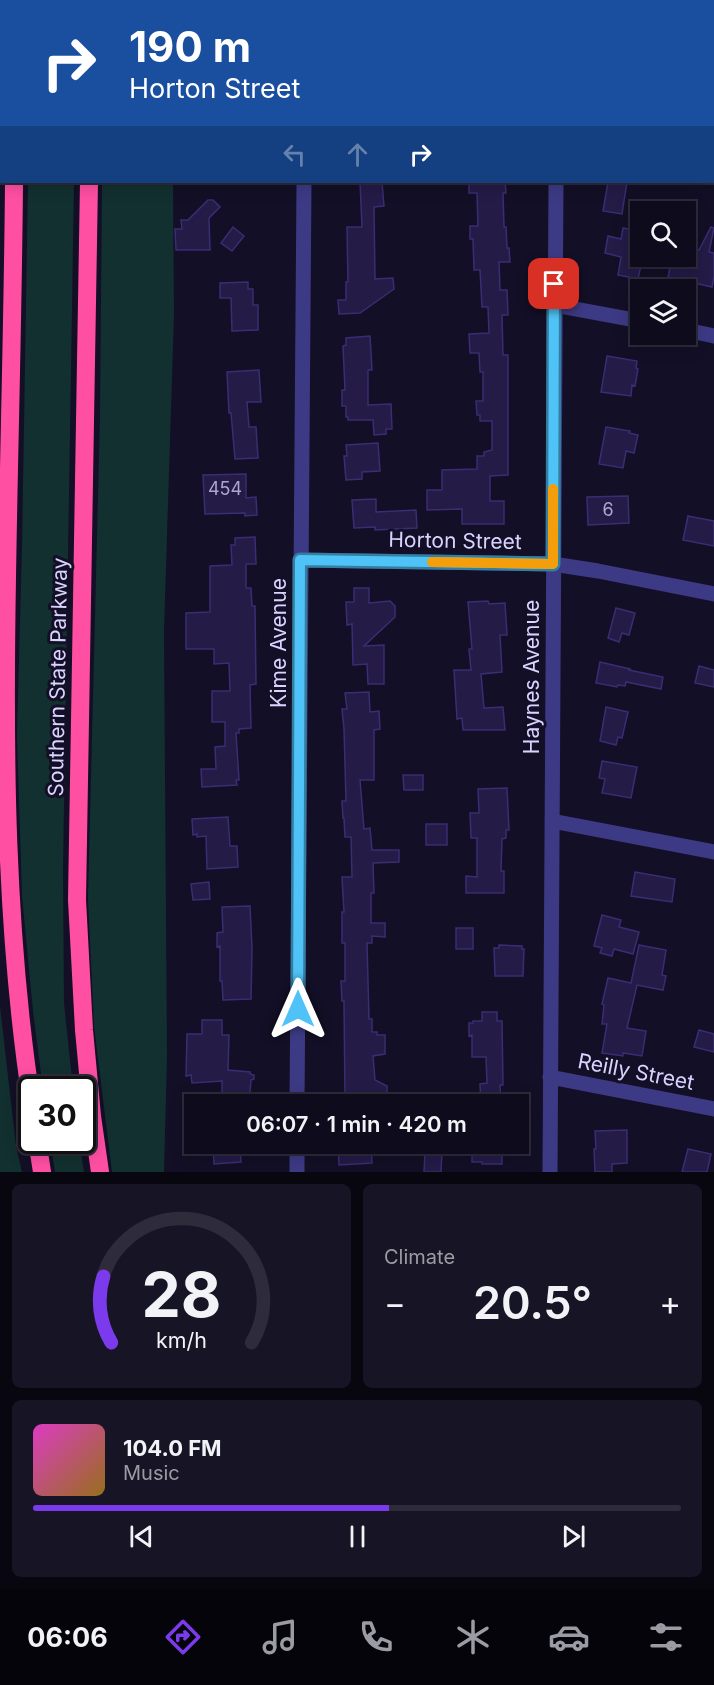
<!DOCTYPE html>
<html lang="en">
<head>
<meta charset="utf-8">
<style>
  body { margin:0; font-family:Inter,sans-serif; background:#171425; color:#f1f3f6; height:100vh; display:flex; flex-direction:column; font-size:22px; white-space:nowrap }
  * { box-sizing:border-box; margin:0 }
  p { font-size:20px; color:#9b9ba3 }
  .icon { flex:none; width:33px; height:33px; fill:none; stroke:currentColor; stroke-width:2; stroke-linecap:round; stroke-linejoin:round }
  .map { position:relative; height:1172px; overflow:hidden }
  .side { display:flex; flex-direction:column; gap:12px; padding:12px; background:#08060f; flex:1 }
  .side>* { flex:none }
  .guide { position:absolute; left:0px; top:0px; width:714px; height:183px; box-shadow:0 3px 15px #0003,0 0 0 2px #2e2b3b; background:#1a4fa0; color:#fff; overflow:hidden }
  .buttons { position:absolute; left:630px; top:201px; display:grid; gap:12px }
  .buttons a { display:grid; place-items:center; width:66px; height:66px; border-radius:0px; background:#0e0b1c; box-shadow:0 3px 15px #0003,0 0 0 2px #2e2b3b; font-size:30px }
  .speed { position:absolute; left:18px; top:1076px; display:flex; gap:12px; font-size:30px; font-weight:700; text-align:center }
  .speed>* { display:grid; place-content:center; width:78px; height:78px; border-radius:50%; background:#0e0b1c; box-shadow:0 3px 15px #0003,0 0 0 2px #2e2b3b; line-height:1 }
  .speed .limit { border:3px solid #111; border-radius:9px; background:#fff; color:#111 }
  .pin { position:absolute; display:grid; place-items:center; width:51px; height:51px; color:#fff; margin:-26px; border-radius:12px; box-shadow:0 3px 9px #0006 }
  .me { position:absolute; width:66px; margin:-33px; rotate:0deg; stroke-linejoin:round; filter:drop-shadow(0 0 4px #0008) }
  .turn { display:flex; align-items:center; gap:21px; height:126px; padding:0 30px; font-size:27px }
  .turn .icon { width:78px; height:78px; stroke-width:2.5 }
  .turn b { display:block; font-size:42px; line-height:51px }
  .lanes { display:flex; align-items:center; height:57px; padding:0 30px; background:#0003; justify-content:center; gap:30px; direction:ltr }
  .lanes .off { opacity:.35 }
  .big { font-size:45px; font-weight:600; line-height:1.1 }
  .side .widget { flex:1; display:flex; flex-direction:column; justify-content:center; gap:9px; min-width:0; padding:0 21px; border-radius:9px; background:#171425 }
  .side .dial { align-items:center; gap:0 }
  .dial svg { height:156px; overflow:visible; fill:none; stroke:#2e2b3b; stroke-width:7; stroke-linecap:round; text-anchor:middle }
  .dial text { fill:#f1f3f6; stroke:none }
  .song { display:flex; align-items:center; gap:18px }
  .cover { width:72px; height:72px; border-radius:9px; background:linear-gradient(135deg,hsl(310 70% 55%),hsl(40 70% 35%)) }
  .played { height:6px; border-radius:3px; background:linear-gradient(90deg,#7c3aed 55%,#2e2b3b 55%) }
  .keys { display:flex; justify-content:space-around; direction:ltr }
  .heat { display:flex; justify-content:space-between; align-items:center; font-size:33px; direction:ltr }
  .side .tiles { flex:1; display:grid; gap:12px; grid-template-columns:1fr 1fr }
  .widget:last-child { grid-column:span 2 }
  .trip { position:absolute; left:184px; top:1094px; width:345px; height:60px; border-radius:0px; background:#0e0b1c; box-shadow:0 3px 15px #0003,0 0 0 2px #2e2b3b; font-weight:600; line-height:60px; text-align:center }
  .tab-bar { display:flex; height:96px; justify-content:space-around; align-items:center; background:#06040b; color:#9b9ba3 }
  .tab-bar .icon { width:42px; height:42px }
  .tab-bar .on { color:#7c3aed }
  .tab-bar b { font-size:27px; color:#f1f3f6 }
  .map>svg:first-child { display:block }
</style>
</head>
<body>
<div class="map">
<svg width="714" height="1172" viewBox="0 0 714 1172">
  <rect width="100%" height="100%" fill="#130f26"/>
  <path fill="#12302f" d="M28 182H74L63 870 64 1003 73 1089H43L33 1011 22 896 17 735 22 546Z
    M102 182H173L174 314 164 631 167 1057 164 1172H112L94 1026 88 898 100 416Z
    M0 1006 16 1146 22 1172H0Z
    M50 1140H79L84 1172H55Z"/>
  <path fill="#241b47" stroke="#3b2d73" stroke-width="1.5" d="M360 182H382L384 206 374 207 375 279 393 278 394 289 360 313 339 314 338 300H346V282H348L347 227H362Z
    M469 182H505L506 193H503L504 227H506L507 248H509L510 262H499L500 290H507L508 315H502L503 355H508V475L490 476V501H504V524H462V509L427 510V490H442V470L477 469V456H484V452L492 450V421H480V415H477L476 401H483V372H480L479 353H470L469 334 489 333 488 307H482L480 270H474L473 239H470V226H478L477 193H469Z
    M608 182H627L622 214 603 211Z
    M208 200H213L220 207 209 218 210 250H176L175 229H182L181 220H188Z
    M233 227 244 236 232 251 221 243Z
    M711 227 714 228 709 252 714 253V277L712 287 668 277 671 263 682 265 684 256H686V247L699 250Z
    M623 228 640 231V256H643L638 279 618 275 621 257 605 253 608 236 621 239Z
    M248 282V289H253V305H258V330L232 331 231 298H220V283Z
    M370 336 372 370H368V405L391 404 392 429H386V434L374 435 373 420H348V417H346V406H342V390H345L343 346 346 345V338Z
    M607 356 637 361 636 368 638 369 635 386 632 385 631 396 601 392Z
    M259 370 261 402H247L249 427H256L258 458 235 459 231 413H229L227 372Z
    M606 427 630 431 629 433 638 435 634 453 626 451 623 468 599 464Z
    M378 443 380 471 362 472V479L346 480 344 456H347L346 445Z
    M246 474V498L256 497 257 515 245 516V513L205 514 203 475Z
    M628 496 629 523 588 525 587 497Z
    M376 499V512L416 510 417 528 375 530V527L354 528 352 500Z
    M688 516 714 521V546L683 540Z
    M255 537 256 564H246V588H251L252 606H255L256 684 250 685 251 728 239 729V733H236L239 780H236L237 785 202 787 201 769H216L215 747 225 746V722H212V691H230L229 663 214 664V649H186V613L210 612V566L232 565 231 545H235V538Z
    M354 588H369V603L390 601 395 606V617L364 646 384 645V684H368L367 664 353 665 352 624 347 625 346 602H354Z
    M488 601 489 604 505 603 507 635H500L502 672 481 674 484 708 503 707 505 730H463L462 718 457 719 454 670H471L469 649H472L468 602Z
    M616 608 635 613 629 635 622 633 619 642 608 638Z
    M600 662 630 669 629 670 663 677 661 689 626 682 625 686 618 685 617 687 596 683Z
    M699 666 714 670V687L695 683Z
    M369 692 370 712 379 711 380 729 374 730V780H360L364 829 370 828 372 850H399V862L373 863 374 893H371V923H385V937L372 936V943H367L369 1019H372V1032H377V1035H385V1054L373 1056 375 1080 387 1086V1104H350V1097H345L344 1001H342L341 981H345V943H342V912H344L342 877H352L351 837H345L344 818H343L342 801H346L344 729 342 709H347L345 693Z
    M606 707 628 712 622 738 618 737 616 745 600 741Z
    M602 761 637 767 631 798 602 793 605 779 599 778Z
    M403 775H423V790H404Z
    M507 788 509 830H506V838L502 839 501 871H504V893H466V876L477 877V838H471L470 813H479L478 789Z
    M228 817 230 846H237L238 867 207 869 206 836 197 837V834L193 835 192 819Z
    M426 824H447V845H426Z
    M635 872 675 879 672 902 631 896Z
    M209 882 210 899 193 900 191 884Z
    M250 906 252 948 251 999 223 1000 222 981H220V946L217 947V933L223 932 222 907Z
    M602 915 621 920 619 927 639 932 633 954 614 949 612 956 600 953 602 948 594 946Z
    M456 928H473V949H456Z
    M499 945 522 946V949H524L523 976H495L494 948H499Z
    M639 945 666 950 662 975 666 976 663 990 637 985 627 1028 646 1031 642 1056 623 1053V1056L602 1053 607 1024H602L604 1005 602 1004 608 978 631 983Z
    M482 1012H497V1021H502L503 1085H500L501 1104H481L480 1084 487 1083 486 1057H472V1035L469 1036V1023H473V1021H482Z
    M202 1020H222V1035H229L228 1070 250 1072V1074L254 1075V1079L251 1080 249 1104H222V1081L192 1083 191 1075 186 1076 187 1034H202Z
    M699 1030 714 1034V1052L694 1047Z
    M627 1130V1163L612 1164V1172H595L594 1149H596L595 1131Z
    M213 1143H230V1149L240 1148 241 1162 214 1164Z
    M338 1143H371L372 1163 339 1165Z
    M472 1143H502V1164H482V1162H472Z
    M688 1149 711 1154 707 1172H682Z
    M425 1152H442L441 1172H424Z"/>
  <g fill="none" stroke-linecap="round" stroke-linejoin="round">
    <path stroke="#3d3a85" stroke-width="15" d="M305 2V0
      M558 2V0
      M712 77H714
      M554 305 640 321
      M686 330 714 336
      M300 560 553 564 598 571 714 594
      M552 821 714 852
      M550 1077 714 1109
      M297 1104 304 182
      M297 1172V1143
      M550 1172 556 182"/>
    <path stroke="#ff4fa3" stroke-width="18" d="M15 0V2
      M89 0V2
      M14 182C13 313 9 445 7 577 4 754 5 930 32 1106
      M89 182 77 900 84 1030 92 1116 100 1172
      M37 1140 42 1172"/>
  </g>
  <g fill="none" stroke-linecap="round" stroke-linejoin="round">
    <g stroke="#337fa1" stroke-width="15">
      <path id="route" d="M298 1009 300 560 553 564 554 284"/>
    </g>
    <use href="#route" stroke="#4fc3f7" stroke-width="10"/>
    <path stroke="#f59e0b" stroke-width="10" d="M432 562 553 564V489"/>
  </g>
  <g text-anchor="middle" stroke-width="6" stroke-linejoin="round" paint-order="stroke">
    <g font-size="18" fill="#aca6d1">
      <text x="225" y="495">454</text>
      <text x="608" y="516">6</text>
    </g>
    <g font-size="21" fill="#d9d4ff" stroke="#130f26">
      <text transform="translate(455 541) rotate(1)" y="7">Horton Street</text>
      <text transform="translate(279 643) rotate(-90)" y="7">Kime Avenue</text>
      <text transform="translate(58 677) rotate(-89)" y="7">Southern State Parkway</text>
      <text transform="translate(532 677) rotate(-90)" y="7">Haynes Avenue</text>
      <text transform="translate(636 1072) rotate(11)" y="7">Reilly Street</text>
    </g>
  </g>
</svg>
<div class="buttons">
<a><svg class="icon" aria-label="search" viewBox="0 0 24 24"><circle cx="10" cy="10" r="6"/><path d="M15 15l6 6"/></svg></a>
<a><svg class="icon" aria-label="layers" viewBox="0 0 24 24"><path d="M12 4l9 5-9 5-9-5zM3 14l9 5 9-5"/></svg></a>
</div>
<div class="speed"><div class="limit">30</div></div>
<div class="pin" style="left:554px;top:284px;background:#d93025"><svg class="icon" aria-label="arrive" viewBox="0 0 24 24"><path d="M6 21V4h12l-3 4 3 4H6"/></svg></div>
<svg class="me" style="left:298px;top:1009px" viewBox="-20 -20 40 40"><path d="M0-17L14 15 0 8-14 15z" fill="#4fc3f7" stroke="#fff" stroke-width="4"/></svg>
<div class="trip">06:07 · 1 min · 420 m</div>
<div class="guide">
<div class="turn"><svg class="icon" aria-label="right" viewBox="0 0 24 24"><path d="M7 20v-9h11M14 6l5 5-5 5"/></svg><div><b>190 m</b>Horton Street</div></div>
<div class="lanes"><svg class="icon off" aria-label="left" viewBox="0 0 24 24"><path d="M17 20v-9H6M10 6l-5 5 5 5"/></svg><svg class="icon off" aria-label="ahead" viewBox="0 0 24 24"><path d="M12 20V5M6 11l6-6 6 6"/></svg><svg class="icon" aria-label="right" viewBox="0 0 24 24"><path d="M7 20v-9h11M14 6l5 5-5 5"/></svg></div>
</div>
</div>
<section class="side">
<div class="tiles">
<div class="widget dial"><svg viewBox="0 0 100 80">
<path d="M14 69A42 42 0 1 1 86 69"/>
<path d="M14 69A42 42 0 0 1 10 35" stroke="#7c3aed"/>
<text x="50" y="56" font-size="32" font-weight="700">28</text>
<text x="50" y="72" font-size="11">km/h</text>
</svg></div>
<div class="widget"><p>Climate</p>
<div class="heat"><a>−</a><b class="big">20.5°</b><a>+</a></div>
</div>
<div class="widget">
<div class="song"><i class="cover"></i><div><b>104.0 FM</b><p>Music</p></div></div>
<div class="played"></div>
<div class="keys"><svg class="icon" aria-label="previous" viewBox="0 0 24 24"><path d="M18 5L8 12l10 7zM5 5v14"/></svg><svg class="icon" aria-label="pause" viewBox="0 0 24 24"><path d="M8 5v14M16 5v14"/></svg><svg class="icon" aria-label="next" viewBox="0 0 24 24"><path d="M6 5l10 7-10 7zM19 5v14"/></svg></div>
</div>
</div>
</section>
<nav class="tab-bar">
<b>06:06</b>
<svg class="icon on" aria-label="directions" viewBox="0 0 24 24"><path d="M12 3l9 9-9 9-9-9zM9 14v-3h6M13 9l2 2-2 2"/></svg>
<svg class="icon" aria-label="music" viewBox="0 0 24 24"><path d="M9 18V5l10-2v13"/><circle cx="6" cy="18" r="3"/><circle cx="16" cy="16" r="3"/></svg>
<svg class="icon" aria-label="phone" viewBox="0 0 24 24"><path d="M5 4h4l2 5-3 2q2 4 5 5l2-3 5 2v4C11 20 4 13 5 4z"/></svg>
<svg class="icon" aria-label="climate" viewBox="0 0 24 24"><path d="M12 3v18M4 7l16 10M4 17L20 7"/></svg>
<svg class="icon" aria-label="car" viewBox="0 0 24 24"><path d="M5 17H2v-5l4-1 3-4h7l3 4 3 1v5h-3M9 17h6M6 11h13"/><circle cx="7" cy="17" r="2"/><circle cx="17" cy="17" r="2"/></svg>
<svg class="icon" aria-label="filters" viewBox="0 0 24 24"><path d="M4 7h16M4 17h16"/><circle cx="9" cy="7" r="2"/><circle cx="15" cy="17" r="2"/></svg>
</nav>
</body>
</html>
